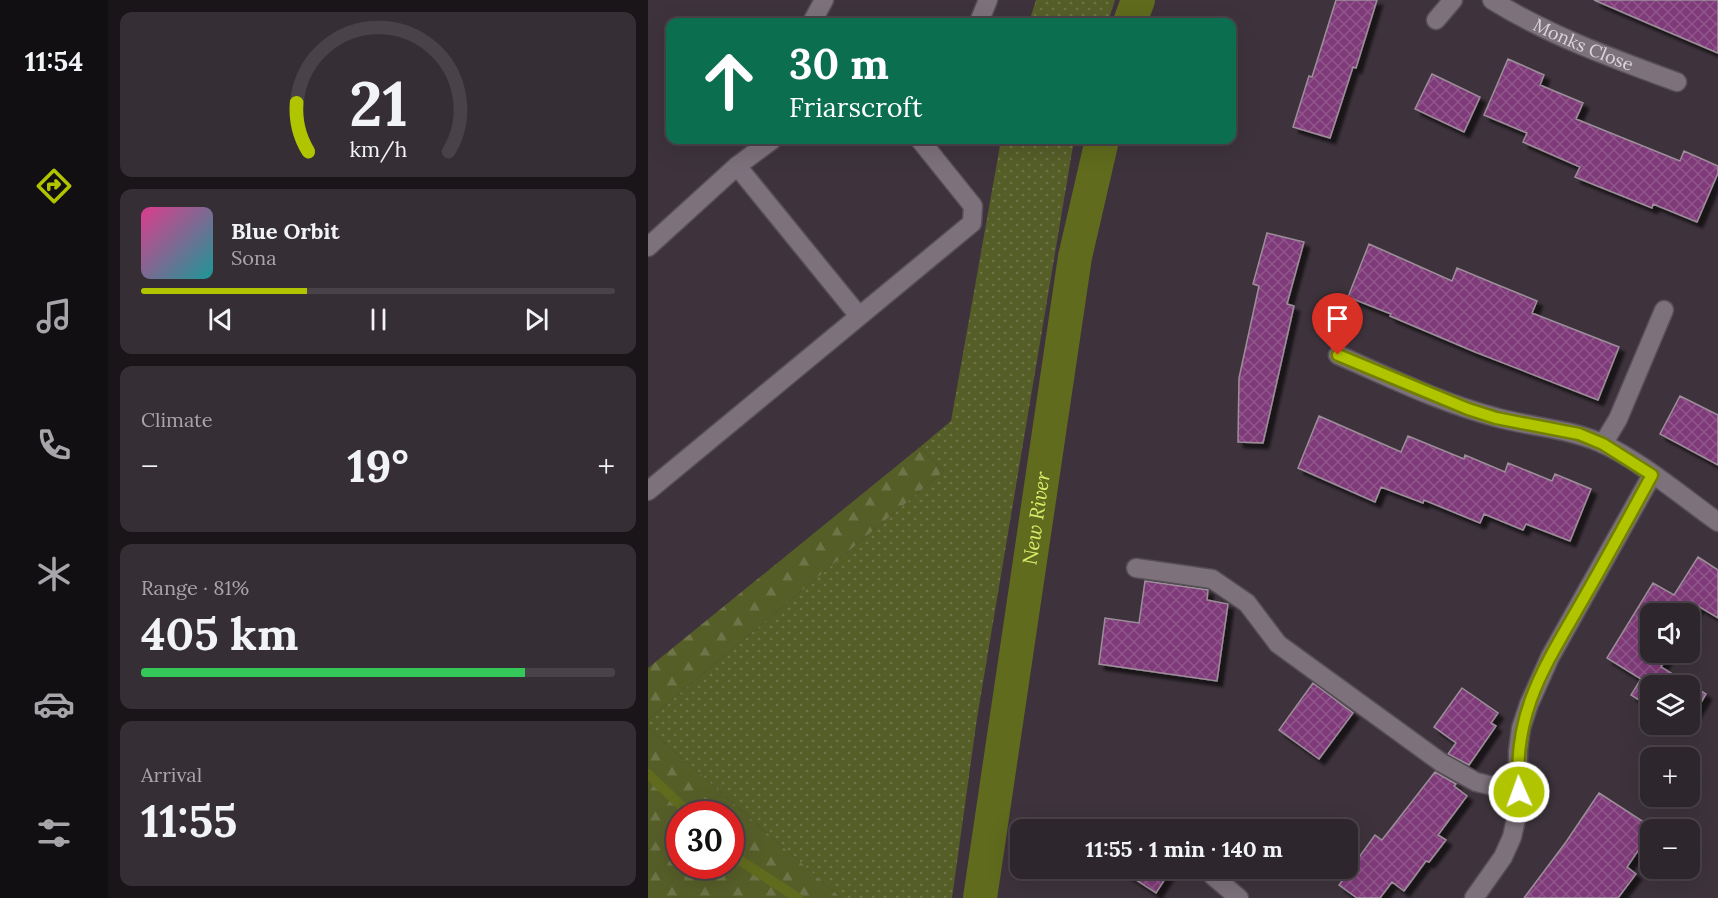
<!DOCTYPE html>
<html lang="en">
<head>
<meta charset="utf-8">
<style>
  body { margin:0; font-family:Lora,serif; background:#362e35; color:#f1f3f6; height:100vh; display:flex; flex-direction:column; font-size:22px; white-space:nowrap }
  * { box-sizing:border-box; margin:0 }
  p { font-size:20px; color:#a7a5aa }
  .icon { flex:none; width:33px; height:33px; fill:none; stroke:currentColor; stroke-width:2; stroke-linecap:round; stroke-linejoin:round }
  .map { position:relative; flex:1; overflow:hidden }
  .sheet { display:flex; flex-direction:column; gap:12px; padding:12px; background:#191519; width:540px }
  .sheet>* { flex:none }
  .hud { position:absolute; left:18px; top:18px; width:570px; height:126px; border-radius:12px; box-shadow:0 6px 24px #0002,0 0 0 2px #494349; background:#0b6e4f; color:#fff; overflow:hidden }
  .fabs { position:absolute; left:992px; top:603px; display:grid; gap:12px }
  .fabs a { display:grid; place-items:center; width:60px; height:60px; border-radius:12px; background:#2e262d; box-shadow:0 6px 24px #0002,0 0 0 2px #494349; font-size:30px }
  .speed { position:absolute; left:18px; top:801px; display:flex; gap:12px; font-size:30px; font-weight:700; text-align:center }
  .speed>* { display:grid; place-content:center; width:78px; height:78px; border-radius:50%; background:#2e262d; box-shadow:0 6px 24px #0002,0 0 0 2px #494349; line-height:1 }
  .speed .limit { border:9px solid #d22; background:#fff; color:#111 }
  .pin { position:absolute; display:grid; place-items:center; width:51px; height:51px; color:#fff; margin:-62px -26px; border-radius:50% 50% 50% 0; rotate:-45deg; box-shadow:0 0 6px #0007 }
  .pin .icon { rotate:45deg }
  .me { position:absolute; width:66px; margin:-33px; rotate:358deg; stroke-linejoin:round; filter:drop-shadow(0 0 4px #0008) }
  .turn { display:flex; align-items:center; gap:21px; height:126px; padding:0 24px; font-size:27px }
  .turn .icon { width:78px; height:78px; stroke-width:2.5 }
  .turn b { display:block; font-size:42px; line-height:51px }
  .big { font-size:45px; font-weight:700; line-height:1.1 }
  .sheet .tile { flex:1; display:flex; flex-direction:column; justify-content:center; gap:9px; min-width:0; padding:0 21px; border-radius:12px; background:#362e35 }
  .sheet .dial { align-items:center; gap:0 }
  .dial svg { height:156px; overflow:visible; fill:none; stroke:#494349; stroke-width:7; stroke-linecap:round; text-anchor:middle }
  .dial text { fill:#f1f3f6; stroke:none }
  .song { display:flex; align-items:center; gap:18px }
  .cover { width:72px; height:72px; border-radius:9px; background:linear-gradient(135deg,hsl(330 70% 55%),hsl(180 70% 35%)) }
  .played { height:6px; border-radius:3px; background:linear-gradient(90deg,#b0c500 35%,#494349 35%) }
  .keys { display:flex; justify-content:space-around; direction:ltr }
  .heat { display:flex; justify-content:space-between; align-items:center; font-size:33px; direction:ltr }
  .charge { height:9px; border-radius:4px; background:linear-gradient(90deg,#34c759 81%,#494349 0) }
  .trip { position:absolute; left:362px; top:819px; width:348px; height:60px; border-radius:12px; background:#2e262d; box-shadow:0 6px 24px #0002,0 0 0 2px #494349; font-weight:700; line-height:60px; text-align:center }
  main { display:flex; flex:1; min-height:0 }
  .tabs { display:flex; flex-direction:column; width:108px; justify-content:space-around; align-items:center; background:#120f12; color:#a7a5aa }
  .tabs .icon { width:42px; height:42px }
  .tabs .selected { color:#b0c500 }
  .tabs b { font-size:27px; color:#f1f3f6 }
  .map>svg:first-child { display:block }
</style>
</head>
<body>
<main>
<nav class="tabs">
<b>11:54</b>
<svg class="icon selected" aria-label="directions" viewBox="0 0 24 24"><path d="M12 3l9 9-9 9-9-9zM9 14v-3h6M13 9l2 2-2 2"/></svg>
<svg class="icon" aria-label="music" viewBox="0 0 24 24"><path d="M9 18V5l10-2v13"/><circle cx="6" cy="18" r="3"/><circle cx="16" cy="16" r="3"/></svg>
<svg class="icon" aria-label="phone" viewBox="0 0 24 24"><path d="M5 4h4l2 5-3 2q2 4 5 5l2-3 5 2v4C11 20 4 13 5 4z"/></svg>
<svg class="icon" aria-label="climate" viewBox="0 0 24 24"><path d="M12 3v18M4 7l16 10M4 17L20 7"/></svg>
<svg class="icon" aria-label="car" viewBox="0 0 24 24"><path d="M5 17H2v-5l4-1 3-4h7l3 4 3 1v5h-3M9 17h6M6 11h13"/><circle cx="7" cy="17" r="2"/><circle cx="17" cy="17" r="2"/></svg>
<svg class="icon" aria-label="filters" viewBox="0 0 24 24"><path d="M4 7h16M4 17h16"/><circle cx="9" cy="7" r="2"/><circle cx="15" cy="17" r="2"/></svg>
</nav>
<section class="sheet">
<div class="tile dial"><svg viewBox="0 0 100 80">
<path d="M14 69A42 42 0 1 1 86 69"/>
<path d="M14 69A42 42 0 0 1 8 44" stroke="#b0c500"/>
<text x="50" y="56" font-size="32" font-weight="700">21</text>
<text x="50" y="72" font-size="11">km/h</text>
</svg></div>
<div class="tile">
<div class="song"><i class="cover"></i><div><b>Blue Orbit</b><p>Sona</p></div></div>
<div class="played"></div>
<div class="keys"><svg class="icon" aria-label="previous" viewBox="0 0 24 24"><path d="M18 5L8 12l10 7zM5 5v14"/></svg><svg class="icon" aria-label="pause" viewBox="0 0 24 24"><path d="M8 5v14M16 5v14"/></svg><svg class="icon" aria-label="next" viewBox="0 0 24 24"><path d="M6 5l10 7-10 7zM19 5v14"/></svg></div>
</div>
<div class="tile"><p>Climate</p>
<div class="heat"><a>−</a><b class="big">19°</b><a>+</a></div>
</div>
<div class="tile"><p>Range · 81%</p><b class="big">405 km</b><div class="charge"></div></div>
<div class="tile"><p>Arrival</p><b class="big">11:55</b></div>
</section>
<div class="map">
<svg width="1070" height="898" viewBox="0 0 1070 898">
  <defs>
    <pattern id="green-dots" width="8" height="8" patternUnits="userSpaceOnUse" patternTransform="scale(1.5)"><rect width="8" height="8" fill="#565e28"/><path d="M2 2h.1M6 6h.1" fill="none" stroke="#6e7447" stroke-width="1.8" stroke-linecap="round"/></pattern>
    <pattern id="forest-firs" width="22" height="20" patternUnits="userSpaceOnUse" patternTransform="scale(1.5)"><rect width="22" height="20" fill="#565e28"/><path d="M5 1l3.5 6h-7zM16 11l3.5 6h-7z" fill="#6e7447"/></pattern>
    <pattern id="building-cross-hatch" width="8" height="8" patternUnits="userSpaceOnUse" patternTransform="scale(1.5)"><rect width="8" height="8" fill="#7f3a79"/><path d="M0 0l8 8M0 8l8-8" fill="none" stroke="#91568b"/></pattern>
    <filter id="shadow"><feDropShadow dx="5.5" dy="5.5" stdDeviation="1.5" flood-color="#0009"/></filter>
  </defs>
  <rect width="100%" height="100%" fill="#3e333c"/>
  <path fill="url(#green-dots)" d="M388 0H467L460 22H381Z
    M353 140H426L329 718 304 898H193L0 728V720L296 471 272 447 303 421Z"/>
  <path fill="url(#forest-firs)" fill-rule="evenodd" d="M272 447 296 471 0 720V668Z
    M0 728 193 898H0ZM32 814H82V866H32Z"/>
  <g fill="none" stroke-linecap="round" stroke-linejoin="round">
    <path stroke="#606b1d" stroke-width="10" d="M0 774 42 814
      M82 854 150 898"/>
    <g stroke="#606b1d" stroke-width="34">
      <path d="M482 22 490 0"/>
      <path id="s1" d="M332 898 427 257 454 140"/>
    </g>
  </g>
  <path fill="url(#building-cross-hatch)" stroke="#9c8f9a" stroke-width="1.5" filter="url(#shadow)" d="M688 0H729L708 68 705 67 682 138 645 127 661 76 664 77Z
    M946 0H1070V53L1011 28Z
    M860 59 896 75 892 85 935 103 928 119 1032 161 1036 151 1070 166V173L1049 222 1005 204 1004 208 927 177 932 167 875 142 879 133 836 115Z
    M784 74 832 97 816 132 767 109Z
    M619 233 656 242 639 304 646 306 615 443 590 442 591 378 611 286 605 284Z
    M721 244 804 281 809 268 845 283 889 301 884 313 971 347 950 400 827 352 742 316 743 314 700 297Z
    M1032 396 1070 415V465L1012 434Z
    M671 416 753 452 760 436 816 459 817 455 857 472 860 463 904 481 907 474 943 489 922 541 878 524 875 530 836 514 832 523 776 500 775 503 733 487 727 502 650 468Z
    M1050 557 1070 570V618L1050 606 1041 620V614H1002V652H1022L1013 667 1058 694 1041 723V686H1002V707L983 695 993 679 959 658 1005 583 1026 595Z
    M497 581 560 590 559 600 580 604 569 681 451 664 457 618 491 623Z
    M665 683 705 713 671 759 631 730Z
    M814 688 850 713 843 723 848 726 821 765 800 754 808 743 786 727Z
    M787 772 808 784 806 786 819 796 790 835 798 840 781 862 778 861 756 891 744 882 732 898H709L691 885 727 835 734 840Z
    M951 793 1005 828 1002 830V833L979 867 988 874 970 898H876L918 842Z
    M507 818 524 830H499Z
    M473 868H524L508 893 473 870Z"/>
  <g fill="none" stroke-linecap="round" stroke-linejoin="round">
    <g stroke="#574f56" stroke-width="21">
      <g id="minor">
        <path id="s2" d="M844 0C902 36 966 59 1029 82"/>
        <path d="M788 20 805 0"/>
        <path d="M164 22 176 0"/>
        <path d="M331 22 340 0"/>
        <path d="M89 166 211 316"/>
        <path d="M0 247 89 166 124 140"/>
        <path d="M690 355C741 377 793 403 847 417 882 427 919 428 953 443 991 460 1035 497 1070 522"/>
        <path d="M955 444 970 419 1016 310"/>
        <path d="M0 491 324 223 325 206 272 140"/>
        <path d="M488 568 564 579 599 603 630 644 794 763 828 782 871 792"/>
        <path d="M565 876 591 898"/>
        <path d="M826 898 855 857 864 837 870 810V751L873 728 881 704 902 657 1004 475"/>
      </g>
    </g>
    <use href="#minor" stroke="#7d717c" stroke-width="18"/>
  </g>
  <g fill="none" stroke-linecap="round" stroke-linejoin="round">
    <g stroke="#728000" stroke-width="15">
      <path id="route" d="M690 355 820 409 848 418 931 434 955 444 1004 475C982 515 960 556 937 596 899 663 864 711 871 792"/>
    </g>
    <use href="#route" stroke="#b0c500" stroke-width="10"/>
  </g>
  <g text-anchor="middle" stroke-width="6" stroke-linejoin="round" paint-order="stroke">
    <g font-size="18" fill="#dbd4da" stroke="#211d21">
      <text dy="6" stroke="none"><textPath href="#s2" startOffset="102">Monks Close</textPath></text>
    </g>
    <g font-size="20" font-style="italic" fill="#d8ed6b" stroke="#211d21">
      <text dy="7" stroke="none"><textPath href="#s1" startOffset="384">New River</textPath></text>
    </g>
  </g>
</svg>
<div class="fabs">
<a><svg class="icon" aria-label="sound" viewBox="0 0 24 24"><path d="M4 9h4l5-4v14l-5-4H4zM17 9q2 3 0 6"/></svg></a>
<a><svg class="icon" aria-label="layers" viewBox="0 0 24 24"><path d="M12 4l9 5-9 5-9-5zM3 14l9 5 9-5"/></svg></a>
<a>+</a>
<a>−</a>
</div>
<div class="speed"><div class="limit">30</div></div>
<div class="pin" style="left:690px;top:355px;background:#d93025"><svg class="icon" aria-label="arrive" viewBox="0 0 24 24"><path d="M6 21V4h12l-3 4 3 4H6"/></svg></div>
<svg class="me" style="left:871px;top:792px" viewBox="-20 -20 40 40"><circle r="17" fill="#b0c500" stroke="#fff" stroke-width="3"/><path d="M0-11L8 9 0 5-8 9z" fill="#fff"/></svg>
<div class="trip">11:55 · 1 min · 140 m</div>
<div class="hud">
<div class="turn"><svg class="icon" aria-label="ahead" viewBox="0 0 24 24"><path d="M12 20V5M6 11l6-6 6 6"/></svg><div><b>30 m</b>Friarscroft</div></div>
</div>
</div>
</main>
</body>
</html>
